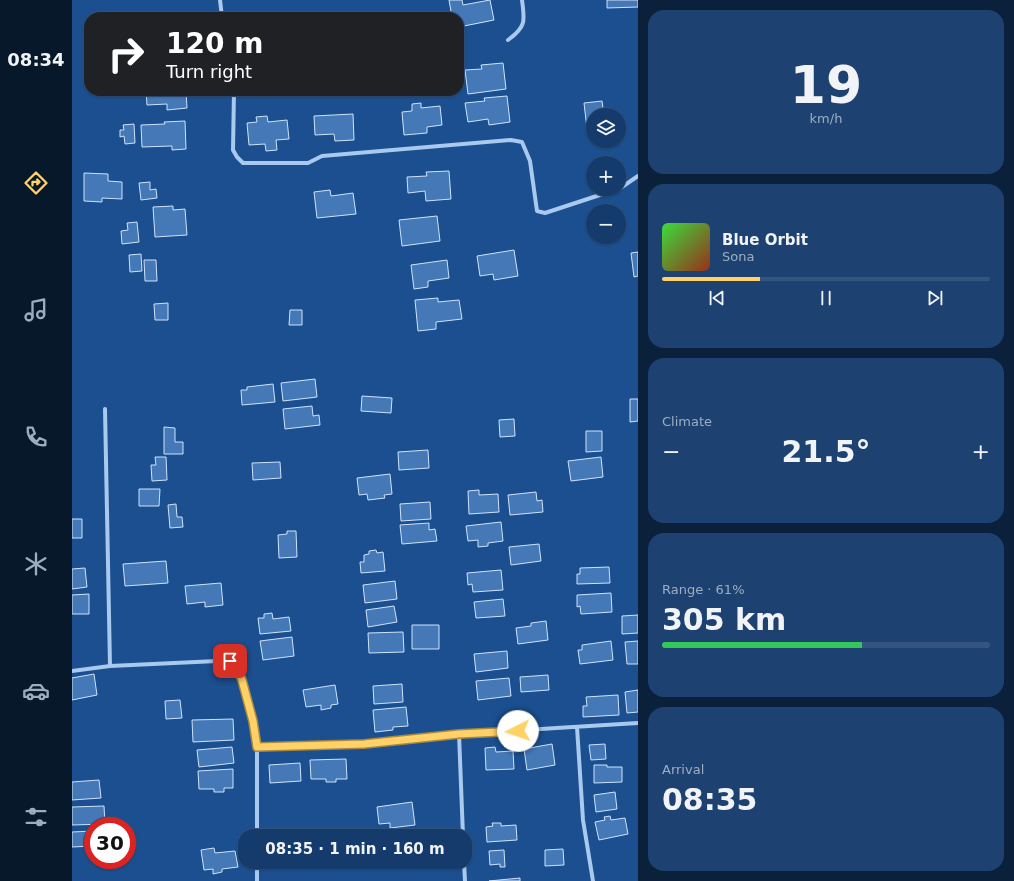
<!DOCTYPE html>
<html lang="en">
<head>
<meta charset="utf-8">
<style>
  body { margin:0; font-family:"DejaVu Sans",sans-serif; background:#1d4271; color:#f1f3f6; height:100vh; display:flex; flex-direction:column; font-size:15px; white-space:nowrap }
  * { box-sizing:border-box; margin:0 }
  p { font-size:13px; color:#9dadc1 }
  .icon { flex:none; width:22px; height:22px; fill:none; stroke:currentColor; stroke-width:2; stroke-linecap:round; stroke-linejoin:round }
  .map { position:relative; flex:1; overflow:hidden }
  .sheet { display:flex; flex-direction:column; gap:10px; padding:10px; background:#0b203b; width:376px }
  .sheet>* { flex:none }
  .banner { position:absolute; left:12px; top:12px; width:380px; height:84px; border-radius:16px; box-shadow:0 1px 3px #0004,0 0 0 1px #33557e; background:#202124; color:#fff; overflow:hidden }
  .buttons { position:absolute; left:514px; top:108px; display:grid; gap:8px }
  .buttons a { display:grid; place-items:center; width:40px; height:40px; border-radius:50%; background:#143b6b; box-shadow:0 1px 3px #0004,0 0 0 1px #33557e; font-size:20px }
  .speed { position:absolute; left:12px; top:817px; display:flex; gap:8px; font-size:20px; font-weight:700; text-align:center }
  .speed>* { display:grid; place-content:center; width:52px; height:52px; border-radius:50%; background:#143b6b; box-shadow:0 1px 3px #0004,0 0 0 1px #33557e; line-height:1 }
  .speed .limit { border:6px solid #d22; background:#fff; color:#111 }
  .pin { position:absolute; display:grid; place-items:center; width:34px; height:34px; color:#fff; margin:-17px; border-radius:8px; box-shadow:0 2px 6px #0006 }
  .me { position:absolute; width:44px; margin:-22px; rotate:266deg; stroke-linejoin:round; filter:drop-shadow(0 0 3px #0008) }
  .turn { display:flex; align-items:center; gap:14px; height:84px; padding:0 16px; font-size:18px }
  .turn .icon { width:52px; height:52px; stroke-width:2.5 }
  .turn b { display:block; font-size:28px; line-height:34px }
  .big { font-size:30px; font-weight:800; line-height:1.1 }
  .sheet .card { flex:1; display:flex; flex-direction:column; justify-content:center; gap:6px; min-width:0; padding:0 14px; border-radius:16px; background:#1d4271 }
  .sheet .dial { align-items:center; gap:0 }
  .dial b { font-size:52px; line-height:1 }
  .song { display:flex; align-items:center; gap:12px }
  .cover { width:48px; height:48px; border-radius:6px; background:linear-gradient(135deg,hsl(120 70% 55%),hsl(10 70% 35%)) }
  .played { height:4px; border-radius:2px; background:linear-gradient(90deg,#ffd166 30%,#33557e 30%) }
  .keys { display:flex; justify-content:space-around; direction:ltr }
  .heat { display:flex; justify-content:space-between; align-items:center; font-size:22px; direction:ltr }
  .charge { height:6px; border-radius:3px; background:linear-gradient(90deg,#34c759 61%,#33557e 0) }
  .trip { position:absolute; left:166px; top:829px; width:234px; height:40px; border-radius:16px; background:#143b6b; box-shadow:0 1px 3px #0004,0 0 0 1px #33557e; font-weight:800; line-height:40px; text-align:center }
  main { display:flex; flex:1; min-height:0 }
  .dock { display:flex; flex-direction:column; width:72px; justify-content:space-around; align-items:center; background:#08182b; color:#9dadc1 }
  .dock .icon { width:28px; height:28px }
  .dock .on { color:#ffd166 }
  .dock b { font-size:18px; color:#f1f3f6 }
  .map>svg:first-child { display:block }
</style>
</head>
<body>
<main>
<nav class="dock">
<b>08:34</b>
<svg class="icon on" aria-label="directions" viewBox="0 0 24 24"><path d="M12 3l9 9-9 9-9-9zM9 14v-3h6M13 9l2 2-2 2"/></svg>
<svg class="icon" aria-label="music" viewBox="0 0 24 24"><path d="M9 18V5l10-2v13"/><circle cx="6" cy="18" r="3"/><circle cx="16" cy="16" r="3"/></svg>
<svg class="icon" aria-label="phone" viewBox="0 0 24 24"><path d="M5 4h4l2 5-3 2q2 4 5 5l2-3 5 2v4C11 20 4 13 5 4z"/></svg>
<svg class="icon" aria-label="climate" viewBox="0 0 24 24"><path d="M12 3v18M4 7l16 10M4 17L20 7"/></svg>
<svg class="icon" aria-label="car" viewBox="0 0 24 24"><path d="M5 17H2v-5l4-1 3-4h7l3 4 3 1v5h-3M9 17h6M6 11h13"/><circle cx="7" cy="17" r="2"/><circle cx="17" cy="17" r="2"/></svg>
<svg class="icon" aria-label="filters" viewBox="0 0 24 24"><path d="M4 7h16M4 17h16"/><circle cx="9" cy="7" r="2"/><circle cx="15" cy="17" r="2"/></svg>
</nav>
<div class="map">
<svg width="566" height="881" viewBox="0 0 566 881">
  <rect width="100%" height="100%" fill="#1b4f8f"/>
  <path fill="#4478b7" stroke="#cfe3fa" d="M377 0H390L391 5 418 0 422 20 387 27V17H380Z
    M535 0H566V7L535 8Z
    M431 63 434 89 396 94 393 70 410 69 409 65Z
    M74 91H114L115 108 95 110V104L75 105Z
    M435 96 438 122 417 125 416 119 396 122 393 103 413 101 412 98Z
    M530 101 532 115H521V128L515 129 512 103Z
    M349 103V108L368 106 370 125 355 127V133L332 135 330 112 340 111V104Z
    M281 114 282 140 263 141 262 134 243 135 242 116Z
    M195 116 196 122 215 120 217 139 204 140 205 150 194 151 193 144 177 145 175 123 185 122 184 117Z
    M113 121 114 149 100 150V146L70 147 69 125 93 124 92 122Z
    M62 124 63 143 53 144 52 136 48 137V130H52L51 125Z
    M377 171 379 199 354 201 353 191 336 193 335 177 355 176 354 172Z
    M12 173 36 174V181L50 182V199L30 198V202L12 201Z
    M78 182V190L84 189 85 198 69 200 67 183Z
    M258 190 259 196 281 193 284 214 245 218 242 192Z
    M101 206V210L113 209 115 235 83 237 81 207Z
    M365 216 368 241 330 246 327 220Z
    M65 222 67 242 50 244 49 231 56 230 55 223Z
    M442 250 446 276 422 280 421 274 408 276 405 256Z
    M566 252V276L562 277 559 253Z
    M69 254 70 271 58 272 57 255Z
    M72 260H84L85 281H73Z
    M375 260 377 278 356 281V287L342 289 339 265Z
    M366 298V302L387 300 390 319 364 322V329L346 331 343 300Z
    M96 303V320H83L82 304Z
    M218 310H230V325H217Z
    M243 379 245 397 211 401 209 383Z
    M201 384 203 402 170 405 169 390H175V387Z
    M290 396 320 398 319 413 289 411Z
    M558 399H566V421L558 422Z
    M240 406 241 416 247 415 248 425 213 429 211 409Z
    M442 419 443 436 428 437 427 420Z
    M92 427 103 428V442H111V454H92Z
    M514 431H530V451L514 452Z
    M356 450 357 468 327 470 326 452Z
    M83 457H94L95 480 80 481 79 465H84Z
    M529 457 531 477 499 481 496 461Z
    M208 462 209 478 181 480 180 463Z
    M318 474 320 494 312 495 313 498 296 500 295 494 287 495 285 478Z
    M67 489H88L87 506H67Z
    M407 490V495L426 494 427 512 397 514 396 491Z
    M464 492 465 501 470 500 471 512 438 515 436 495Z
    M358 502 359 519 329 521 328 504Z
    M104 504 105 517H110L111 527 98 528 96 505Z
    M0 519H10V538H0Z
    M429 522 431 541 416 543V546L406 547V540L396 541 394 526Z
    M357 523V530L363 529 365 541 330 544 328 525Z
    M215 531H224L225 557 207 558 206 535 215 534Z
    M467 544 469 561 439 565 437 547Z
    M304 550 305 553 311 552 313 571 289 573 288 562H292V555L297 554V551Z
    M94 561 96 583 53 586 51 564Z
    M537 567 538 583 505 584V574H508V568Z
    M13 568 15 587 0 589V569Z
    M429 570 431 590 401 592 400 584 396 585 395 573Z
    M323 581 325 599 293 603 291 585Z
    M149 583 151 605 133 607V602L115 604 113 586Z
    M539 593 540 612 509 614 508 606 505 607V595Z
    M17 594V614H0V595Z
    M431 599 433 616 404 618 402 602Z
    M322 606 325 622 296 627 294 610Z
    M200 613 201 619 217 617 219 631 188 634 186 618H192V614Z
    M566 615V633L550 634V616Z
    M474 621 476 640 446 644 444 628 459 626V623Z
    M340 625H367V649H340Z
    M331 632 332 652 297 653 296 633Z
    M220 637 222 656 191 660 188 641Z
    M539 641 541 660 508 664 506 650H510V645Z
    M566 641V664H555L553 642Z
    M435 651 436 668 404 672 402 654Z
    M22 674 25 695 0 700V678Z
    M476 675 477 690 449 692 448 677Z
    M437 678 439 696 406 700 404 681Z
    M330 684 331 702 302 704 301 686Z
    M263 685 266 704 259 705V708L249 710V705L234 707 231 690Z
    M566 690V712L555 713 553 692Z
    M546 695 547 715 511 717V706H515L514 697Z
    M108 700 110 718 94 719 93 701Z
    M334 707 336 726 321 727V730L303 732 301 710Z
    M161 719 162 740 121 742 120 720Z
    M480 744 483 765 455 770 452 749Z
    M533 744 534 759 519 760 517 745Z
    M160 747 162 763 127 767 125 750Z
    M423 747 424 752 441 751 442 769 414 770 413 748Z
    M274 759 275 779H264V782H254V779H239L238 760Z
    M228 763 229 781 198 783 197 765Z
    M522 765H535V767H550V782L522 783Z
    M161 769V788H152V792H142V789H127L126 771Z
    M27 780 29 798 0 800V782Z
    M543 792 545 809 524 812 522 795Z
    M340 802 343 825 318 828V823L307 824 305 807Z
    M32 806 33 824 0 825V807Z
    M538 816 539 820 553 818 556 834 527 840 523 822 533 820 532 817Z
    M420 823H429V826L444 825 445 840 415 842 414 827 421 826Z
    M21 831V846L0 847V832Z
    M142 848 143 853 163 851 166 867 150 869V872L141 874V869L132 870 129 850Z
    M491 849 492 865 473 866V850Z
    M432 850 433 867H428V864L418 865 417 851Z
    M448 878V881H417Z"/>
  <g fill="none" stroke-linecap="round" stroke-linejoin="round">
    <path stroke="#a9c9ee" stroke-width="4" d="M148 0 150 17
      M436 40C454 27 453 21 450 0
      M162 91 161 150 165 157 171 163H236L250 156 439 140 450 142 458 161 465 211 473 213 546 189
      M547 189 566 176
      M33 409 38 666
      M0 671 38 666 145 661H158L165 667 170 680 181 721 185 747V836
      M505 727 511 820 521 881
      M387 734 391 836
      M185 747 292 744 387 734 566 723
      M185 862V881
      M392 862 393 881"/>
  </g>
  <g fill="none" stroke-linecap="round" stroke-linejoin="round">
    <g stroke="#a68842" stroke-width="10">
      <path id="route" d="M158 661 165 668 170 680 181 721 185 747 292 744 387 734 446 731"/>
    </g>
    <use href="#route" stroke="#ffd166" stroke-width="7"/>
  </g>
</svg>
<div class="buttons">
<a><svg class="icon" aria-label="layers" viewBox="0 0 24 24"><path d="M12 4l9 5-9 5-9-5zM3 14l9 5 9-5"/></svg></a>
<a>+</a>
<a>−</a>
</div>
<div class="speed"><div class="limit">30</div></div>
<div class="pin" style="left:158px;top:661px;background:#d93025"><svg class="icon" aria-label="arrive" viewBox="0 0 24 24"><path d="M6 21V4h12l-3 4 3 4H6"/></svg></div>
<svg class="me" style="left:446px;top:731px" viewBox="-20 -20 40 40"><circle r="19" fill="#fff"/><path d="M0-13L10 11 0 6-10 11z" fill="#ffd166"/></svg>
<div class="trip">08:35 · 1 min · 160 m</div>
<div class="banner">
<div class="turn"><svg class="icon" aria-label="right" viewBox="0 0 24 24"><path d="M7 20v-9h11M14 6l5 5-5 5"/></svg><div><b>120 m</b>Turn right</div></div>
</div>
</div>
<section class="sheet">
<div class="card dial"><b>19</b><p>km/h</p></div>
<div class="card">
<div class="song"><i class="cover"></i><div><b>Blue Orbit</b><p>Sona</p></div></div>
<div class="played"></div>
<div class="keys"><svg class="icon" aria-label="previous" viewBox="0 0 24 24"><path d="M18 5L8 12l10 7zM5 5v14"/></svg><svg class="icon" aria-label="pause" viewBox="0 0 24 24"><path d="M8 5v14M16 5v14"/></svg><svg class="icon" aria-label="next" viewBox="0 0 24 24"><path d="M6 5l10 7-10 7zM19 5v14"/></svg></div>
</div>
<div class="card"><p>Climate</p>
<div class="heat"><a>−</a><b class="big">21.5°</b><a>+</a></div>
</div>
<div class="card"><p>Range · 61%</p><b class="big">305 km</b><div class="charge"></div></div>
<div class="card"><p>Arrival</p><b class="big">08:35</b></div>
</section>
</main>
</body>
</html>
